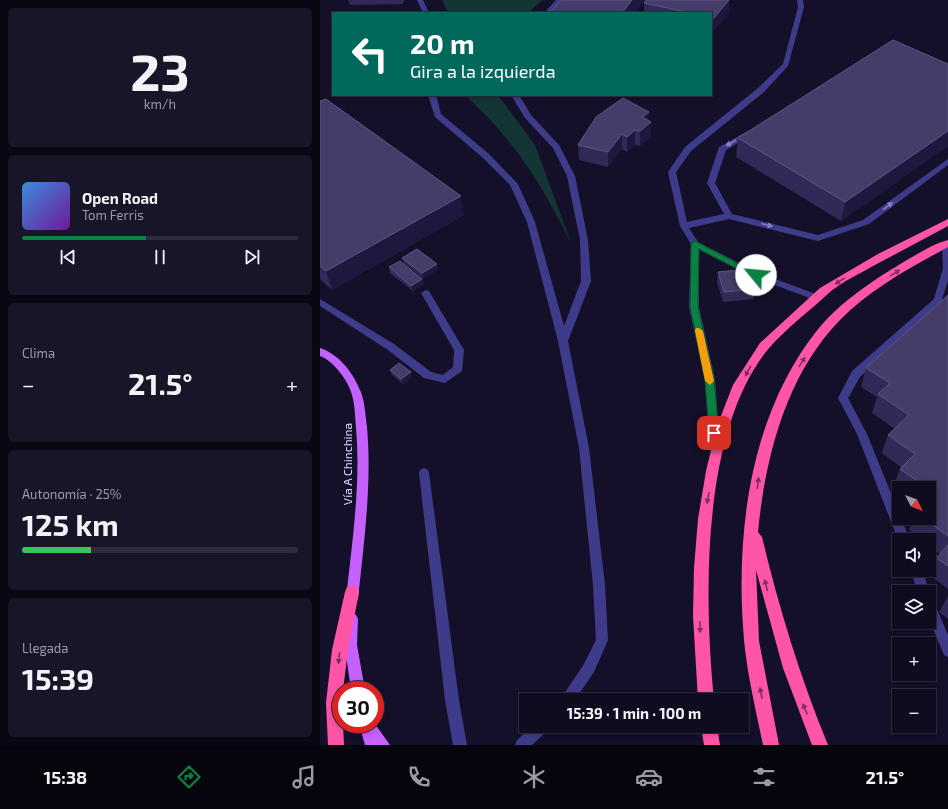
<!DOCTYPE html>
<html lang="es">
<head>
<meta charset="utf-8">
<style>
  body { margin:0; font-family:"Exo 2",sans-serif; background:#191529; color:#f1f3f6; height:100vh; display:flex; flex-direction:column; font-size:15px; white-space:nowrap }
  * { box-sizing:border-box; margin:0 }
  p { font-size:13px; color:#9c9ba5 }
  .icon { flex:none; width:22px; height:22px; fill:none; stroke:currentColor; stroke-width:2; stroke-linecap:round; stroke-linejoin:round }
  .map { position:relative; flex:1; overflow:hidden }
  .sheet { display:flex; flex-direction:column; gap:8px; padding:8px; background:#090712; width:320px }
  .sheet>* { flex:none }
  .banner { position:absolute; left:12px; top:12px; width:380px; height:84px; border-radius:0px; box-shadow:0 2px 6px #0003,0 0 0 1px #302c3e; background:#00695c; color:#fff; overflow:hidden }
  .needle { width:26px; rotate:132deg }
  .controls { position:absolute; left:572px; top:481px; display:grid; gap:8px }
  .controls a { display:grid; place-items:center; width:44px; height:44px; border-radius:0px; background:#100c20; box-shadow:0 2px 6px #0003,0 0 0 1px #302c3e; font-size:20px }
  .speed { position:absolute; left:12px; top:681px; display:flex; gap:8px; font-size:20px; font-weight:700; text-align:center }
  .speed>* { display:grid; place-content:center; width:52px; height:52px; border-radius:50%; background:#100c20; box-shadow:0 2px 6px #0003,0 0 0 1px #302c3e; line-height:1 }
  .speed .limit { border:6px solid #d22; background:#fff; color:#111 }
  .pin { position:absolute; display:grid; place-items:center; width:34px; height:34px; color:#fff; margin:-17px; border-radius:8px; box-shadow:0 2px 6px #0006 }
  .me { position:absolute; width:44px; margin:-22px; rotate:298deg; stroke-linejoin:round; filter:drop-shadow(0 0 3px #0008) }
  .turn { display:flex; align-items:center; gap:14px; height:84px; padding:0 12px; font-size:18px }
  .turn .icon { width:52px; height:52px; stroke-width:2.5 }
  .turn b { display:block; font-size:28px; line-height:34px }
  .big { font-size:30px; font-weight:700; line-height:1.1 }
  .sheet .widget { flex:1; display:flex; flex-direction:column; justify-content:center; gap:6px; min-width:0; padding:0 14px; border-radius:6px; background:#191529 }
  .sheet .dial { align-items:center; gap:0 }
  .dial b { font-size:52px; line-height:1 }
  .song { display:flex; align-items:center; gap:12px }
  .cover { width:48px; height:48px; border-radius:6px; background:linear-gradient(135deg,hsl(210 70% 55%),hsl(280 70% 35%)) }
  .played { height:4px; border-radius:2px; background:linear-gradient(90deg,#0b8043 45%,#302c3e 45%) }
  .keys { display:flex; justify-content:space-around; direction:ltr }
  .heat { display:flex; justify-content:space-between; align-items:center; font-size:22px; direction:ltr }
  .charge { height:6px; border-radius:3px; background:linear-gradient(90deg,#34c759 25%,#302c3e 0) }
  .trip { position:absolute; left:199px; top:693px; width:230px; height:40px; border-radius:0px; background:#100c20; box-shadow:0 2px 6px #0003,0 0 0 1px #302c3e; font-weight:700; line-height:40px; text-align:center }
  .menu { display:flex; height:64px; justify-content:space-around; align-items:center; background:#06050d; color:#9c9ba5 }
  .menu .icon { width:28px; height:28px }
  .menu .on { color:#0b8043 }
  .menu b { font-size:18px; color:#f1f3f6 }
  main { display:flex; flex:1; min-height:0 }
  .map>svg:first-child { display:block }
</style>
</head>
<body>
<main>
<section class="sheet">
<div class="widget dial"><b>23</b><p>km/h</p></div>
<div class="widget">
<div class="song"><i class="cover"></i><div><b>Open Road</b><p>Tom Ferris</p></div></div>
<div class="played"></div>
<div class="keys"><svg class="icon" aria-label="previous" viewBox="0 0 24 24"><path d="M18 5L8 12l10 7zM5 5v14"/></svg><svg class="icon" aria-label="pause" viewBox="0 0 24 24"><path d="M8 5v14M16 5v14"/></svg><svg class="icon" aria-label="next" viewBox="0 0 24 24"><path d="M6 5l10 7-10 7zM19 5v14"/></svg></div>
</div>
<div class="widget"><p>Clima</p>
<div class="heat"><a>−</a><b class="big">21.5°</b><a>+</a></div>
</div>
<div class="widget"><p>Autonomía · 25%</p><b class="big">125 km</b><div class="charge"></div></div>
<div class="widget"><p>Llegada</p><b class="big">15:39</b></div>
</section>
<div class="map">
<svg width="628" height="745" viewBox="0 0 628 745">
  <rect width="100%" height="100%" fill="#15102a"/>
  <path fill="#133533" d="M122 0H222L208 13H128Z
    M146 95H178L215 145 251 243C231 203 210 165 180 131 170 118 157 108 146 95Z"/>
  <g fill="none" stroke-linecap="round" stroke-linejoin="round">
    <path fill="#3e3b8a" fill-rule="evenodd" d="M97 0H103L109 13H103Z
      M236 0H243L231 13H224Z
      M477 0H483L484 7 468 66 444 92 371 151 356 172 367 222 404 214 387 183 399 147 428 131 432 133 431 135 406 150 395 183 412 214 498 235 543 220 628 159V165L549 224 498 241 409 219 369 228 378 242 439 273 501 296 503 298 498 301 495 300 433 277 379 250V307L395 379 400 450 399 453 395 454 391 453 390 450 385 379 369 307 371 244 360 226 348 172 365 147 438 88 463 64 478 7Z
      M108 95H116L121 114 169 154 198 184 215 222 244 326 261 281 260 240 247 176 233 148 205 118 191 95H199L211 115 239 145 255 176 268 240 271 281 248 341 269 448 285 585 288 640 274 672 255 700H240L264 664 276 640 273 585 259 448 238 341 207 222 190 185 163 158 115 117Z
      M626 241 628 242V281L621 302 540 377 528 398 547 434 579 513V518H581L590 540H579V542L537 434 518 398 532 371 614 299 623 268 622 244Z
      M106 290 109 291 144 350 142 371 125 383 104 378 68 350 0 306V299L74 344 111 372 123 375 133 367 134 350 101 293Z
      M104 468 108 470 109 473 139 700 147 745H133L125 700 99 473 100 470Z
      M590 570H602L610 592 609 594V592H598Z
      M609 598 613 600 628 635V657L624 655 609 619Z
      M212 726H229L227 731 212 745H195L197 740Z"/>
    <path fill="#c561ff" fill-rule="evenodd" d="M0 348C18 354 32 371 39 388 45 399 45 414 47 427 52 484 44 542 38 599L36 603 32 605 28 603 26 599C32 542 41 485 36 428 35 416 35 401 30 389 25 377 12 360 0 356Z
      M32 613 36 615 38 619 37 645 45 690H31C29 670 20 633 28 615Z
      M39 724H55L70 745H45Z"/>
    <path fill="#ff55a6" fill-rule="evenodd" d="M628 219V226C603 239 578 253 553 266 539 274 524 281 511 291 503 298 495 306 486 313 472 325 457 338 445 353 381 437 384 599 394 700H378L373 616 374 568 378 519 386 471 397 426 413 385 440 343 500 288 558 254Z
      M628 240V247C590 268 550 289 520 320 466 375 445 458 438 532L442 537C459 608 480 677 508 745H492L463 668 436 570 439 641 459 745H443C435 706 425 666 423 626 416 524 433 409 499 328 517 306 541 289 564 274 581 264 609 245 628 240Z
      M32 585 37 587 39 592 28 650 23 690H21V724H23L24 745H8L6 703 12 650 25 592 27 587Z
      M381 726H397L400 745H384Z"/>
  </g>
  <path fill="#332959" d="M28 0H84L83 4 30 5Z
    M324 3 409 12 393 32H391V13H324Z
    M0 101 144 215 12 290 0 279Z
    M329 112 328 120 331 122V136L320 146 315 145 307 152 302 149 288 167 259 160 258 145Z
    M418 138 628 146 521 221 416 157Z
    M82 258 117 264 118 270 103 278 84 263Z
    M69 267 102 279 104 284 93 291 70 273Z
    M398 272 435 289 434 299 403 302 397 282Z
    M628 295V589L608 574 616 558 620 554 609 545V540H602L589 530 594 518H609V488H579V491L573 487 580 469 582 468 562 453 568 435 575 429 552 413 557 397 541 387 546 368Z
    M70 370 92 377 83 384 72 375Z
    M628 596V619L619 612Z"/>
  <path fill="#1f173e" d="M312 0H325L315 13H302Z
    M409 0H410L409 12 393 32 394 18Z
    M329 112 328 124 331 122V136L320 146V131L322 117Z
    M315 130V145L307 152V137Z
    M628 131V146L521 221 525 202Z
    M302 134V149L288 167V152Z
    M141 196 144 215 12 290 6 271Z
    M117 264 118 270 103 278 102 273Z
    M102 279 104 284 93 291 91 286Z
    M91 372 92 377 83 384 81 379Z"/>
  <path fill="#453c6a" stroke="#5d5582" d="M241 0H312L302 13H230Z
    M326 0H409L394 18H391V13H371L324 3Z
    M573 40 628 64V131L525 202 418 138Z
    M303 98 329 112 322 117 331 122 320 131 315 130 307 137 302 134 288 152 258 145 276 117Z
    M6 99 141 196 6 271 0 266V101Z
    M97 249 117 264 102 273 82 258Z
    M80 261 102 279 91 286 69 267Z
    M429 269 435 289 404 292 398 272Z
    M628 295V536L603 518H609V500L615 494 609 489V488H607L580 469 595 454 568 435 589 415 558 394 570 383 546 368Z
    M79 363 91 372 81 379 70 370Z
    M628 545V566L616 558Z"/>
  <defs><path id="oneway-solid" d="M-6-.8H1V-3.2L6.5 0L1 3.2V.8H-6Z"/></defs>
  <g fill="#8683bf">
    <use href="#oneway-solid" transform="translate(411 143) rotate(149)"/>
    <use href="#oneway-solid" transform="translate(568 206) rotate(-37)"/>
    <use href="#oneway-solid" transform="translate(447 225) rotate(14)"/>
  </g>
  <g fill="#7e2f62">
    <use href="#oneway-solid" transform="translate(575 273) rotate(-32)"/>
    <use href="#oneway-solid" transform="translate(520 281) rotate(148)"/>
    <use href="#oneway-solid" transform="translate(482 362) rotate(-58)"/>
    <use href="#oneway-solid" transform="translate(428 371) rotate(119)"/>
    <use href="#oneway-solid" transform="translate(438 483) rotate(-82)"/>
    <use href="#oneway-solid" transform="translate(388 498) rotate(101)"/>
    <use href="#oneway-solid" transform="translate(446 585) rotate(-103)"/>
    <use href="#oneway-solid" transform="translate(380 627) rotate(88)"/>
    <use href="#oneway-solid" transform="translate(19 658) rotate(96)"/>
    <use href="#oneway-solid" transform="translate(441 693) rotate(-101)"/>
    <use href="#oneway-solid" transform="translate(485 709) rotate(-113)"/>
  </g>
  <path fill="#0b8043" stroke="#07532c" d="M375 241 440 275 436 278 433 277 379 249 378 307 394 380 399 433 394 437 389 433 385 380 370 307 371 244Z"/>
  <path fill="#f59e0b" d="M376 328H379L383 331 394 381 390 385 385 381 375 331Z"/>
  <g text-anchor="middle" stroke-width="4" stroke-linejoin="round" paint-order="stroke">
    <g font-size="12" fill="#dedaff" stroke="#15102a">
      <text transform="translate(28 464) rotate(-90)" y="4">Vía A Chinchina</text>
    </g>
  </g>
</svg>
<div class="controls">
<a><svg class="needle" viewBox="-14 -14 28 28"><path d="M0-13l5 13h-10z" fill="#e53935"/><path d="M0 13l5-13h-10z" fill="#9c9ba5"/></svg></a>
<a><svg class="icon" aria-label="sound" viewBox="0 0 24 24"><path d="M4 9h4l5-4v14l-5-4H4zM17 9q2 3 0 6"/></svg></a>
<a><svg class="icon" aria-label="layers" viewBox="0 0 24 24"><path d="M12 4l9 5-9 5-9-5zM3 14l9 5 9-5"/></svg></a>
<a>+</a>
<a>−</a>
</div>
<div class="speed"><div class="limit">30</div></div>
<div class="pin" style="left:394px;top:433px;background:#d93025"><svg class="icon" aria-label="arrive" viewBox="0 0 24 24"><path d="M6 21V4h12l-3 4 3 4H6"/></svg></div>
<svg class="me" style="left:436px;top:275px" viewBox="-20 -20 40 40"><circle r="19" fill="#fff"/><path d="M0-13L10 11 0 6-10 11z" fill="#0b8043"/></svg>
<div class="trip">15:39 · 1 min · 100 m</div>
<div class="banner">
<div class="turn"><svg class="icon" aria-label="left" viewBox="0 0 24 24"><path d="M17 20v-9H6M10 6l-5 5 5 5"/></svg><div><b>20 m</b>Gira a la izquierda</div></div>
</div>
</div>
</main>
<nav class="menu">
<b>15:38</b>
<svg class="icon on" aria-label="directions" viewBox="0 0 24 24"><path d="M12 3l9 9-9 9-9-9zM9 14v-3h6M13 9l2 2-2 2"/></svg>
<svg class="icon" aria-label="music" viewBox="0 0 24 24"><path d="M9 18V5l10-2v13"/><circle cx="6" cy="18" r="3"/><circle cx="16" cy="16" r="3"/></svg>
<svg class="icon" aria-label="phone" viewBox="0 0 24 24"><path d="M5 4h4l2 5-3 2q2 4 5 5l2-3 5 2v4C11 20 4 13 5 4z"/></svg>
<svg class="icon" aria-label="climate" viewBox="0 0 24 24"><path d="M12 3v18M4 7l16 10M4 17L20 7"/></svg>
<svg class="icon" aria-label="car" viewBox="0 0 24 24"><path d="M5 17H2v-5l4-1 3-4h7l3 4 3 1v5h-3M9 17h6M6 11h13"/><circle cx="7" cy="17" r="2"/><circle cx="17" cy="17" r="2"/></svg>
<svg class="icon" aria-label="filters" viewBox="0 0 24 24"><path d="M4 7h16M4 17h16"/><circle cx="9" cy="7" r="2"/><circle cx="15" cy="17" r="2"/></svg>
<b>21.5°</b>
</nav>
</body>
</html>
